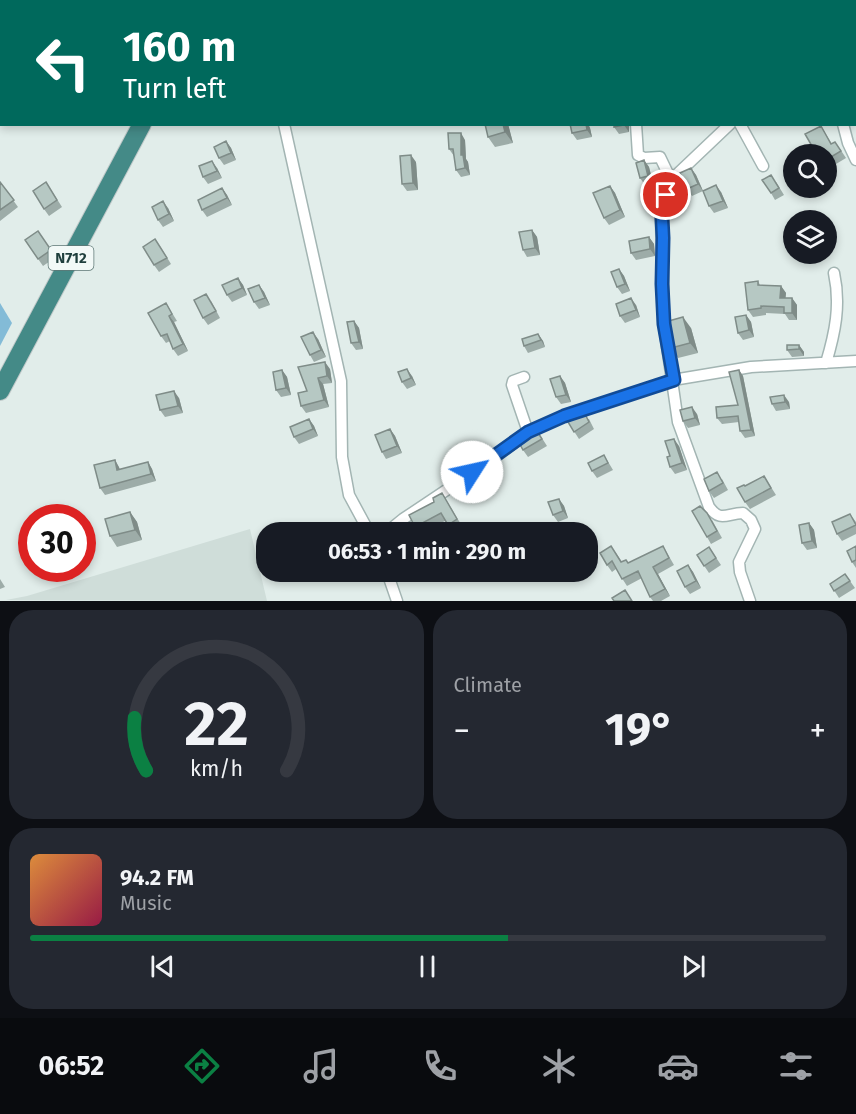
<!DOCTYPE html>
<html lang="en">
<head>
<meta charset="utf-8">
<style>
  body { margin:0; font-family:"Fira Sans",sans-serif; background:#242831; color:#f1f3f6; height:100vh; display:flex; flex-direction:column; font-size:22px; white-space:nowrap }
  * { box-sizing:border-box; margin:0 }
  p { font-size:20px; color:#9ea1a6 }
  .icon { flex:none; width:33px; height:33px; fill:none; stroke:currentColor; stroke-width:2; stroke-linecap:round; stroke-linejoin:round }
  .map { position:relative; height:601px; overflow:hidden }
  .details { display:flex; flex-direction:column; gap:9px; padding:9px; background:#0d0f14; flex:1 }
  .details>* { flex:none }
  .guide { position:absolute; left:0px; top:0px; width:856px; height:126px; box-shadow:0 3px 9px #0003; background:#00695c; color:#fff; overflow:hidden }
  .controls { position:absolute; left:783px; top:144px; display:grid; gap:12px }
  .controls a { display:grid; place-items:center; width:54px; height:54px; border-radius:50%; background:#171b24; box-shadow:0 3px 9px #0003; font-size:30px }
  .speed { position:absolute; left:18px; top:504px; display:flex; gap:12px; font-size:30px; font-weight:700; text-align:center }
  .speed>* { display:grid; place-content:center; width:78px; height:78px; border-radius:50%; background:#171b24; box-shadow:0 3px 9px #0003; line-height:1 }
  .speed .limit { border:9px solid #d22; background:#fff; color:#111 }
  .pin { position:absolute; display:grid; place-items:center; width:51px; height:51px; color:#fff; margin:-26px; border:3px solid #fff; border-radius:50%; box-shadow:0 2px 6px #0007 }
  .me { position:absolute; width:66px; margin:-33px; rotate:55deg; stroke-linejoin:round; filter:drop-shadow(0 0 4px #0008) }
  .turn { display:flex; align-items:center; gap:21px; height:126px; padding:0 24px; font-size:27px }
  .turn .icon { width:78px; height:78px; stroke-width:2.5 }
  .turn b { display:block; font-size:42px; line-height:51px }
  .big { font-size:45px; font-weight:700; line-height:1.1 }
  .details .card { flex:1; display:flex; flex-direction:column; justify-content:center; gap:9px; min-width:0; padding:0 21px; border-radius:24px; background:#242831 }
  .details .dial { align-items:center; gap:0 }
  .dial svg { height:156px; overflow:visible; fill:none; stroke:#363941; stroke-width:7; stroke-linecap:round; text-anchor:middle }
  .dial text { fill:#f1f3f6; stroke:none }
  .song { display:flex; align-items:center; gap:18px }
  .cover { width:72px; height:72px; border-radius:9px; background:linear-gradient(135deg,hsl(30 70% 55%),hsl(340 70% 35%)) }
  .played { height:6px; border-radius:3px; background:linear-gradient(90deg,#0b8043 60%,#363941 60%) }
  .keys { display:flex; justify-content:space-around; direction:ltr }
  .heat { display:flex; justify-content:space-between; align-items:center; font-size:33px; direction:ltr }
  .details .tiles { flex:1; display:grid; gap:9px; grid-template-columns:1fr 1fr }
  .card:last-child { grid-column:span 2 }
  .trip { position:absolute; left:256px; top:522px; width:342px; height:60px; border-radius:24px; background:#171b24; box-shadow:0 3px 9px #0003; font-weight:700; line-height:60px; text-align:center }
  .tab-bar { display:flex; height:96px; justify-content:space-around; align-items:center; background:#090b0e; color:#9ea1a6 }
  .tab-bar .icon { width:42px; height:42px }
  .tab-bar .selected { color:#0b8043 }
  .tab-bar b { font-size:27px; color:#f1f3f6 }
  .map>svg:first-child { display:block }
</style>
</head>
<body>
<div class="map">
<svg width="856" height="601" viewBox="0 0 856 601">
  <rect width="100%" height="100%" fill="#e1edea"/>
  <path fill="#cfddd9" d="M250 529 267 601 6 600 27 596Z"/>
  <path fill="#83bbd7" d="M0 303 12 323 0 346Z"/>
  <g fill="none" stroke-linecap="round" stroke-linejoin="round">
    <g stroke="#a3b5b3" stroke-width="13">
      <path id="minor" d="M266 0V2
        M394 0V2
        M593 0 594 2
        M820 0V2
        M43 2 44 0
        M809 2 811 0
        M855 21H856
        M0 69 2 66
        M284 124 341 381 342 457 349 495 369 532
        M636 124 638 155 644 158 660 157 671 180 666 195 661 218 664 325 678 422 709 507C721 523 727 513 743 513L751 520 755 529 739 562 740 572 750 601
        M740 124 763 166
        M843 124 848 143 856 160
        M671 180 730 124
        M826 363C835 333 841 305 834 273
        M524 377 513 381 512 385 528 432
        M387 532 403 519 490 461 528 432 564 416 673 380 751 367 856 361
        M387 572 397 601"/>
    </g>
    <g stroke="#c0c9c9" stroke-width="20">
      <path id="trunk" d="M207 2V0
        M0 391 142 124"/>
    </g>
    <use href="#minor" stroke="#fff" stroke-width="10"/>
    <use href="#trunk" stroke="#448a87" stroke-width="18"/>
  </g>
  <path fill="#9daca8" d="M484 0H500L491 2H485Z
    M500 0H519V2H501Z
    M535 0H554L536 2Z
    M640 0H653V1L652 2H641Z
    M485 124H508L513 143 495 147 488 137Z
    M586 124H588L590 128 592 137 577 140 572 133Z
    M629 124V132L619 134 614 127Z
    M821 126 832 144 840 149 846 158 826 170V154L816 153Z
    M465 140 466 159 468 162 470 175 461 177 456 170 454 156 449 149Z
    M226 141 231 148 236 160 224 165 219 158Z
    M644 160 649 167 653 183 645 185 640 178Z
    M416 162 418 190 407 191 402 184Z
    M217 168 222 178 208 184 203 177Z
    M691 168 696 175 703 191 692 196 687 189Z
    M0 182 18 207 0 221Z
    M46 182 62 207 49 216 44 209Z
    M776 182 784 195 775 200 771 193Z
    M610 186 615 193 625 217 609 225 604 218Z
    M222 188 227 195 232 205 207 217 202 210Z
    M721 192 728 208 714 213 709 206Z
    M168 208 174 221 163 227 158 220Z
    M532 230 537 237 540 255 527 257 523 250Z
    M38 231 56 257 43 266 25 240Z
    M649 237 654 244 655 256 636 260 631 253Z
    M160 246 171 264 159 272 154 265Z
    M619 269 624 276 630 291 622 294 617 287Z
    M238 278 243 285 247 295 232 302 227 295Z
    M758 281 760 285 781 286 786 293 785 298H792L797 305V320H789L785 314 766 313V315L753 317 748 310Z
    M259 285 264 292 270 305 259 309 254 302Z
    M211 301 220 318 208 325 203 318Z
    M166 303 177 321 174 322 188 351 178 356 173 349 170 341 166 343 161 336Z
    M636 305 640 317 625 323 620 316Z
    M746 315 751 322 754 337 743 340 738 333Z
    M354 321 359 328 363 349 356 350 351 343Z
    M691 328 698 353 678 358 671 348Z
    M538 334 543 341 545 347 528 353 524 346Z
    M318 339 326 357 314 362 310 355Z
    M799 345 804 352V356L792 357 787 350Z
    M298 367 330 369 332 383 323 384 329 407 306 413 301 406 307 391Z
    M282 370 287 377 291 395 281 397 276 390Z
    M739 370 743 376 755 436 745 438 740 431 739 422 722 424 717 418 738 405Z
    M412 376 416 385 407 389 402 382Z
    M560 376 565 383 571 402 561 404 556 397Z
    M179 398 183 413 165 417 160 410Z
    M789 402 790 409 776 411 772 404Z
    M697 414 700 425 688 428 683 421Z
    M309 419 314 426 318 436 299 444 294 437Z
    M589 419 594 429 579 439 568 422Z
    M390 429 395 436 402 453 386 459 382 452Z
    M540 435 547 446 528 457 523 450Z
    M679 446 687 470 675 474 670 467V456Z
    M604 455 613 470 597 478 592 471Z
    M115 460 120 470 148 462 152 469 156 481 105 495 100 488Z
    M764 476 776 495 750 509 745 502V486Z
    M722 479 728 490 714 498 709 491Z
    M442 493 462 526 453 532 445 521 422 532H419L415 527Z
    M559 499 564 506 568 518 558 522 553 515Z
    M130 512 137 522 142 540 117 547 110 536Z
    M850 514 856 522V534L842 541 837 534Z
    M712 520 722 538 711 544 707 537Z
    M809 523 814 530 817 548 807 550 802 543Z
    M663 546 674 565 658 574 670 596 661 601H653L650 597 642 578 627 586 616 569 612 572 607 565 616 553 622 562 629 563Z
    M856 546V568L852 562Z
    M709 547 721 565 709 573 697 555Z
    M688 565 693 572 701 588 690 594 685 587Z
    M439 572H458L459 573 444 580Z
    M845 574 855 588 839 598 830 584Z
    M0 579 5 587 0 589Z"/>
  <path fill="#7f8c88" d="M503 124H508L513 143 505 132Z
    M586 124H588L590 128 592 137 587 130Z
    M624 124H629V132L624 125Z
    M461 133 465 140 466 159 468 162 470 175 465 168 461 155Z
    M226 141 231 148 236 160 231 153Z
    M411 155 416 162 418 190 413 183Z
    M644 160 649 167 653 183 648 176Z
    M212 161 217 168 222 178 217 171Z
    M691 168 696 175 703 191 698 184Z
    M716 185 721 192 728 208 723 201Z
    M610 186 615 193 625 217 620 210Z
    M222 188 227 195 232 205 227 198Z
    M163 201 168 208 174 221 169 214Z
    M532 230 537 237 540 255 535 248Z
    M649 237 654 244 655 256 650 249Z
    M619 269 624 276 630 291 625 284Z
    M238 278 243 285 247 295 242 288Z
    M259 285 264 292 270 305 265 298Z
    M781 286 786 293 785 305 780 298Z
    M631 298 636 305 640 317 636 310Z
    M792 298 797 305V320L792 313Z
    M746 315 751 322 754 337 749 330Z
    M169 316 174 322 188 351 183 344Z
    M683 317 691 328 698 353 690 343Z
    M354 321 359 328 363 349 359 342Z
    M313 332 318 339 326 357 321 350Z
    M538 334 543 341 545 347 541 340Z
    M799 345 804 352V356L799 349Z
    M325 362 330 369 332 383 327 376Z
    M407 369 412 376 416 385 411 378Z
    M282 370 287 377 291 395 286 388Z
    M739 370 743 376 755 436 751 430Z
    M560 376 565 383 571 402 566 395Z
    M318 378 323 384 329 407 324 400Z
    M174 391 179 398 183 413 178 406Z
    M784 395 789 402 790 409 785 402Z
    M692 407 697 414 700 425 695 418Z
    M309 419 314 426 318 436 313 429Z
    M390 429 395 436 402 453 397 446Z
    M674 439 679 446 687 470 682 463Z
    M115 460 119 467 122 477 117 470Z
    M148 462 152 469 156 481 151 474Z
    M559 499 564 506 568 518 563 511Z
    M130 512 137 522 142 540 135 530Z
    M809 523 814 530 817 548 812 541Z
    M688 565 693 572 701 588 696 581Z
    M653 567 658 574 670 596 665 589Z"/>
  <path fill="#b6c8c3" stroke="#7f8c88" stroke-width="1.5" d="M288 0H306L307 2H289Z
    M348 0H363V1L348 2Z
    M431 0H483V2H431Z
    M485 124H503L505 132 488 137Z
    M570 124H586L587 130 572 133Z
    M614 124H624V125L614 127Z
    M821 126 831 144 835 142 841 151 826 160V154H814L816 153 805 134Z
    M448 133H461V155H463L465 168 456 170 453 149H449Z
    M226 141 231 153 219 158 214 147Z
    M411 155 413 183 402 184 400 156Z
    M644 160 648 176 640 178 636 163Z
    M212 161 217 171 203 177 199 166Z
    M691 168 698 184 687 189 680 173Z
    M771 175 779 188 771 193 762 180Z
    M0 182 14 200 0 210Z
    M46 182 57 200 44 209 33 191Z
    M716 185 723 201 709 206 703 191Z
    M610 186 620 210 604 218 593 193Z
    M222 188 227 198 202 210 198 200Z
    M163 201 169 214 158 220 152 207Z
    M532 230 535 248 523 250 519 232Z
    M38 231 51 250 38 259 25 240Z
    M649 237 650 249 631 253 629 241Z
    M155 239 167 258 154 265 143 247Z
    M619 269 625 284 617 287 611 272Z
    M238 278 242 288 227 295 222 285Z
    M758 281V285L781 286 780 298H792V313H784V307L761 306V308L748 310 745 283Z
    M259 285 265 298 254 302 248 289Z
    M206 294 216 311 203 318 194 300Z
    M631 298 636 310 620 316 616 304Z
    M166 303 172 314 169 316 183 344 173 349 167 334 161 336 148 313Z
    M746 315 749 330 738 333 735 317Z
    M683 317 690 343 671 348 665 322Z
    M354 321 359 342 351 343 347 322Z
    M313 332 321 350 310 355 301 337Z
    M538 334 541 340 524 346 522 339Z
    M787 345H799V349L787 350Z
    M325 362 327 376 318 378 324 400 301 406 298 393 307 391 298 367Z
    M407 369 411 378 402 382 398 372Z
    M282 370 286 388 276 390 273 372Z
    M739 370 751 430 740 431 738 416 717 418 716 407 738 405 729 372Z
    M560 376 566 395 556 397 550 379Z
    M174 391 178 406 160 410 156 395Z
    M784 395 785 402 772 404 770 397Z
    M692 407 695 418 683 421 680 410Z
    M584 412 589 422 574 432 568 422Z
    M309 419 313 429 294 437 290 427Z
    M535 428 542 439 523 450 517 439Z
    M390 429 397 446 382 452 375 435Z
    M674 439 682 463 670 467 667 457 670 456 665 441Z
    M604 455 608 463 592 471 588 463Z
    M115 460 117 470 148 462 151 474 100 488 94 465Z
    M717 472 723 483 709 491 704 479Z
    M764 476 771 488 745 502 737 488 744 485 745 486Z
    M442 493 457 519 448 525 441 513 415 527 409 515 434 502 433 498Z
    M559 499 563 511 553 515 548 502Z
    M700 506 707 513 717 531 707 537 692 511Z
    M130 512 135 530 110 536 105 519Z
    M850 514 856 525 837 534 832 522Z
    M809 523 812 541 802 543 799 525Z
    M357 527 360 529 362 532H344Z
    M611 546 621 562 626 560 628 563 663 546 669 558 653 567 665 589 650 597 638 571 622 579 612 561 607 565 600 553Z
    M856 546V560L852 562 847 551Z
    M709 547 716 558 704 566 697 555Z
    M688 565 696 581 685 587 677 571Z
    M845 574 850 581 834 591 830 584Z
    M625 590 632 601H614L612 598Z"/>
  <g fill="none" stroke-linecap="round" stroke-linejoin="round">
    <g stroke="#114b97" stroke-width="15">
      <path id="route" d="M472 472 528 432 564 416 674 380 664 324 662 284 663 238 662 218 666 195"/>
    </g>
    <use href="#route" stroke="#1a73e8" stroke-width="10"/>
  </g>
  <g text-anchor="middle" stroke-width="4.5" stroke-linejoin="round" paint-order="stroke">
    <rect fill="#f2f9f7" stroke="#5e7775" stroke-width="1.5" x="48.5" y="246" width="45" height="24" rx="4.5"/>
    <g font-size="15" font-weight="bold" fill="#1f3f3d">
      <text x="71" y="263">N712</text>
    </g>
  </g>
</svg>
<div class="controls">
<a><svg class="icon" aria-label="search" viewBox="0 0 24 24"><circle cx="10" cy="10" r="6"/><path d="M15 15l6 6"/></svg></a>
<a><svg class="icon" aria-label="layers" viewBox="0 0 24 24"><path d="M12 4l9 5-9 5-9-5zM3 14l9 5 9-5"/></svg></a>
</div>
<div class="speed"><div class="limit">30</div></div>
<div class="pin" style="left:666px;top:195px;background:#d93025"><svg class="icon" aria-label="arrive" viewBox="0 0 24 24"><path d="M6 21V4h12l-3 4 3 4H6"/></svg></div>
<svg class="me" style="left:472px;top:472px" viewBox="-20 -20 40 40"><circle r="19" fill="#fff"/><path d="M0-13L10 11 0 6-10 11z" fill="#1a73e8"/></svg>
<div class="trip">06:53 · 1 min · 290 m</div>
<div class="guide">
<div class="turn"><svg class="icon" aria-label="left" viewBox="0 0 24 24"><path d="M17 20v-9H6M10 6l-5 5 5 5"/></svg><div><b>160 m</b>Turn left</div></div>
</div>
</div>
<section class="details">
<div class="tiles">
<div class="card dial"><svg viewBox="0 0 100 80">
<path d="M14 69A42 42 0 1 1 86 69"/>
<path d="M14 69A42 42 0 0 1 8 42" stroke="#0b8043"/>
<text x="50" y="56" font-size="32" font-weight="700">22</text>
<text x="50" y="72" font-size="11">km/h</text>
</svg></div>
<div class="card"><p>Climate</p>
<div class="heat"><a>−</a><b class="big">19°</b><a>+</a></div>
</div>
<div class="card">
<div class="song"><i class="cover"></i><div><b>94.2 FM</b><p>Music</p></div></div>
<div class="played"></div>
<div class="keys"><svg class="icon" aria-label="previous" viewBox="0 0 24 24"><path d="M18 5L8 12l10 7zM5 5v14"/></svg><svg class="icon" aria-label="pause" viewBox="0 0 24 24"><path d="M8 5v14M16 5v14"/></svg><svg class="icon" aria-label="next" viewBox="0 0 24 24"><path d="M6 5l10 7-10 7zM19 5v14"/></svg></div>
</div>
</div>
</section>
<nav class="tab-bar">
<b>06:52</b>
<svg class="icon selected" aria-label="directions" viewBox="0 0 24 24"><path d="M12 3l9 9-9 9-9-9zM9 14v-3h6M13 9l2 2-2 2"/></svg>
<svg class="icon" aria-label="music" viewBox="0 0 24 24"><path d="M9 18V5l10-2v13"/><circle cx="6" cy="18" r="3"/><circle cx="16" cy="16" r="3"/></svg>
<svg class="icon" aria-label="phone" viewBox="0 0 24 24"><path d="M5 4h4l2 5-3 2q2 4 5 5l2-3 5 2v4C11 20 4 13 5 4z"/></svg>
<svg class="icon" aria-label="climate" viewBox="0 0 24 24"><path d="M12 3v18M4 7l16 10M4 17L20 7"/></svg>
<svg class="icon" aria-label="car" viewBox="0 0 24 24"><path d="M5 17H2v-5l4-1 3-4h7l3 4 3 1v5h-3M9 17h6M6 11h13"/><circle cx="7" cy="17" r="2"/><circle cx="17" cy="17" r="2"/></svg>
<svg class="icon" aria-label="filters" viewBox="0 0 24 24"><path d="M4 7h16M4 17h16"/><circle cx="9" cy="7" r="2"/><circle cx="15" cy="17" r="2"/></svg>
</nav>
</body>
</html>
